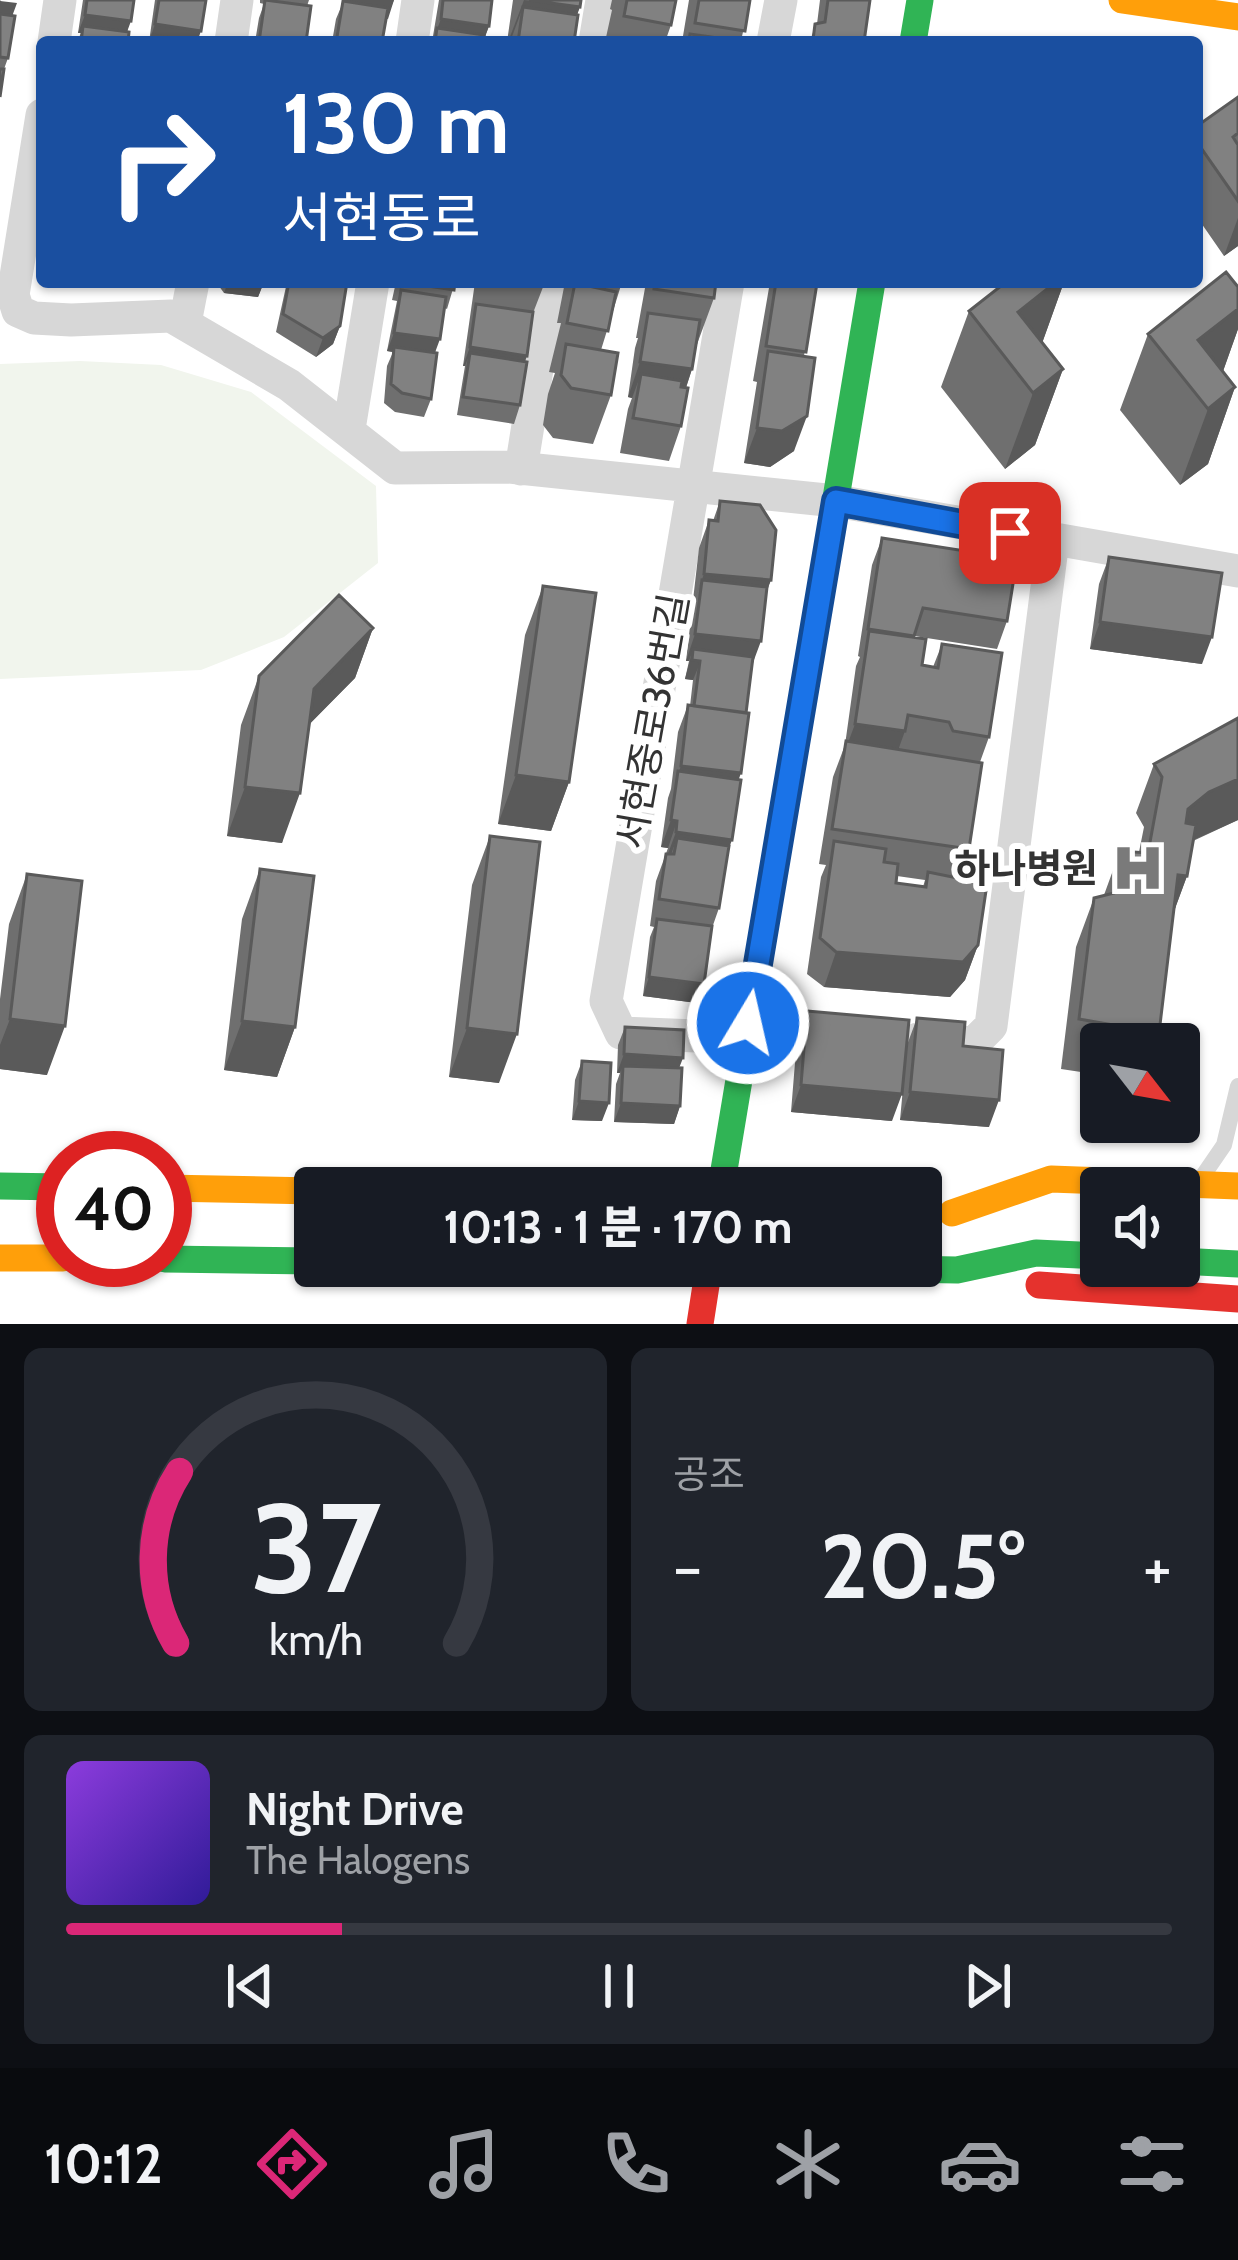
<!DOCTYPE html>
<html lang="ko">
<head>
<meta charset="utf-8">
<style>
  body { margin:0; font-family:Cabin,"Noto Sans KR",sans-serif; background:#20242c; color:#f1f3f6; height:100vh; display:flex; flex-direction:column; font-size:45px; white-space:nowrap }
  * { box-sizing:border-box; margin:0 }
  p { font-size:39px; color:#9ea1a6 }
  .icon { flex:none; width:66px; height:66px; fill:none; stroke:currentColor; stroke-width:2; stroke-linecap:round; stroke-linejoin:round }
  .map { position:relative; height:1324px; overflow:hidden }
  .drawer { display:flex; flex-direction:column; gap:24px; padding:24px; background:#0d0f14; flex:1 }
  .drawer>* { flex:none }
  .hud { position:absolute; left:36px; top:36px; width:1167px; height:252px; border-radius:12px; box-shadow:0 3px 9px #0004; background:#1a4fa0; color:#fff; overflow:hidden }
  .needle { width:78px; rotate:121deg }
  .controls { position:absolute; left:1080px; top:1023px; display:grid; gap:24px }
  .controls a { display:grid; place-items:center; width:120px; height:120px; border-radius:12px; background:#171b24; box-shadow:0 3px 9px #0004; font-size:60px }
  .speed { position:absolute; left:36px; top:1131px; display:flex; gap:24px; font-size:60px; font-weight:700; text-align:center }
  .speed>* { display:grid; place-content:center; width:156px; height:156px; border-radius:50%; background:#171b24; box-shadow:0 3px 9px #0004; line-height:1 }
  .speed .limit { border:18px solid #d22; background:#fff; color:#111 }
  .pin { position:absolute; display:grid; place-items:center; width:102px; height:102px; color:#fff; margin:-51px; border-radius:24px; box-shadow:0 6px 18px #0006 }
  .me { position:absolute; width:132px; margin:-66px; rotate:9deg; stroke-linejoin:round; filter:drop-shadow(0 0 9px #0008) }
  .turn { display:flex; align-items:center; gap:42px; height:252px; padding:0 48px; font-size:54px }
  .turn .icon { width:156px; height:156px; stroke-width:2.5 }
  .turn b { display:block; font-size:84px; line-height:102px }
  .big { font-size:90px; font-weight:800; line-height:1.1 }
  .drawer .tile { flex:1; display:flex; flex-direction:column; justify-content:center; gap:18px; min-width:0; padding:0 42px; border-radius:18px; background:#20242c }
  .drawer .dial { align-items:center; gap:0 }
  .dial svg { height:312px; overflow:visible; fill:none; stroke:#363941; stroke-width:7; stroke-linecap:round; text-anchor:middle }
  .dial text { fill:#f1f3f6; stroke:none }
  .song { display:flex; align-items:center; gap:36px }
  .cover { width:144px; height:144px; border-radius:18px; background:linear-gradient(135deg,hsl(270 70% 55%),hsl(250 70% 35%)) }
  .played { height:12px; border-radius:6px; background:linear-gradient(90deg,#db2777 25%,#363941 25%) }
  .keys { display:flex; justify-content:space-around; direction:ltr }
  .heat { display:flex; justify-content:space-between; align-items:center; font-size:66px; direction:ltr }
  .drawer .tiles { flex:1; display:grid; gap:24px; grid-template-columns:1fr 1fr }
  .tile:last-child { grid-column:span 2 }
  .trip { position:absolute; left:294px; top:1167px; width:648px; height:120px; border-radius:12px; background:#171b24; box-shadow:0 3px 9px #0004; font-weight:800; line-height:120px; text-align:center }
  .tab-bar { display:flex; height:192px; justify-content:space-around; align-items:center; background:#090b0e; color:#9ea1a6 }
  .tab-bar .icon { width:84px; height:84px }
  .tab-bar .on { color:#db2777 }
  .tab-bar b { font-size:54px; color:#f1f3f6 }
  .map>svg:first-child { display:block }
</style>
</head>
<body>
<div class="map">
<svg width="1238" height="1324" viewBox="0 0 1238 1324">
  <rect width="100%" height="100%" fill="#fff"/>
  <path fill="#f1f5ed" d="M80 361 161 365 251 392 376 486 378 563 284 637 201 670 0 679V364Z"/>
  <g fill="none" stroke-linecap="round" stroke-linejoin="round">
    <path stroke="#d7d7d7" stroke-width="16" d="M1200 1180 1224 1145 1238 1086"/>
    <path stroke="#d7d7d7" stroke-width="33" d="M54 42 60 0
      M231 42 237 0
      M412 42 418 0
      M595 42 602 0
      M773 42 781 0
      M42 115 13 295 18 311 34 318 71 320 171 316 289 385 395 468 508 467 836 501 1238 571
      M728 282 606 1001 621 1033 746 1038
      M185 323 193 282
      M349 429 373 282
      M521 469 551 282
      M748 1023 842 1032
      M918 1039 974 1043 991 1026 1053 540"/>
    <path stroke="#30b455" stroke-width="27" d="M913 42 920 0
      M0 1186 63 1187
      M721 1188 872 282
      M165 1259 315 1261
      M1179 1261 1238 1264
      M739 1266 957 1270 1036 1253 1101 1256"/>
    <path stroke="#ff9f0a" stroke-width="27" d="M1122 0 1238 17
      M165 1188 315 1191
      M952 1213 1051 1179 1238 1186
      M0 1258H63"/>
    <path stroke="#e5322d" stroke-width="27" d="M1039 1285 1238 1299
      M700 1324 709 1266"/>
  </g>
  <path fill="#6f6f6f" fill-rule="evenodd" d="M0 0 13 15 8 58 4 69 0 97Z
    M83 0H134L127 32 128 42H77L81 33H78Z
    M155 0H206L197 41 199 42H149Z
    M260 0H309L307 6 306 42H255L259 18 264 4 260 3Z
    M344 0H394L386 19 382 42H332L336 19Z
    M439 0H492L489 26 483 42H432Z
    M513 0H581L577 15 574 42H507Z
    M612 0H676L671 25 665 42H605L612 10 610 9Z
    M689 0H750L741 41 746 42H682Z
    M820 0H870L864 42H809L817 24Z
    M1238 97V246L1224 256 1197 217V126Z
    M216 282H264L258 297 224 293Z
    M287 282H347L340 326 333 344 316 357 276 332Z
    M396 282H455L447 309 445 308 435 352 431 399 424 417 395 412 384 403 387 366 393 352 387 351 397 301 392 300Z
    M475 282H545L533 313 525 362 520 405 514 424 457 415 465 366H463Z
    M565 282H622L601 350 611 395 593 444 553 438 543 425 548 394 555 373 549 372 561 323H557Z
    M644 282H716L714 298 696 347 692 369 686 388 681 426 669 461 620 453 628 409 632 398 628 397 635 348 638 338H636L645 288H643Z
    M770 282H816L804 356 794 451 770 467 744 463 757 382 753 381Z
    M1006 282H1064L1042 343 1063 369 1035 445 1005 469 941 387 969 311Z
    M1238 287V329L1223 371 1235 387 1208 464 1180 485 1120 410 1148 334Z
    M720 501 771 580 766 591 753 663 738 779 719 908 712 928 704 984 697 1003 643 996 650 937 654 927 650 926 656 881 668 848 661 847 668 798 671 789 678 732 688 705 690 706 693 680 685 679 689 661H686L699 548 709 520 713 521Z
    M882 538 1007 621 997 649 914 636 922 665 933 667 942 644 989 737 980 762 969 849 958 878 978 945 965 980 950 997 824 987 807 974 821 877 826 865 819 864 833 777 845 745 856 666 860 657 858 656 872 565ZM897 876 925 880 923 887 896 883Z
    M1109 557 1202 664 1090 649 1099 584Z
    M543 586 569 782 551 831 498 824 525 635Z
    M373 628 355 678 309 724 282 843 227 836 241 725 259 676Z
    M1154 764 1238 820 1193 841 1187 876 1174 911 1159 1033 1155 1044H1101V1075L1061 1069 1076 947 1094 898 1104 895 1120 851 1139 852 1144 827 1136 813Z
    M490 836 499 1083 449 1077 472 885Z
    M260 869 295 1027 277 1077 224 1070 242 919Z
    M27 874 47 1075 0 1069V999L9 924Z
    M807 1011 892 1121 791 1112 797 1038Z
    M917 1018 963 1046 989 1127 900 1120 907 1045Z
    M625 1027 679 1068 680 1106 674 1124 614 1122 616 1084 620 1073H617L618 1045Z
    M582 1061 602 1121 572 1120 575 1080Z"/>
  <path fill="#5a5a5a" d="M346 0H394L388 19 342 12Z
    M524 0 580 7 567 42 523 7 510 42H508Z
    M0 1 17 3 10 22 0 20Z
    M85 15 131 21 124 40 83 26 81 33H78Z
    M441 19 489 26 483 42 437 28 434 37Z
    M155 24 201 31 197 42 153 35 151 42H149Z
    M1238 218V246L1224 256Z
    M228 282H264L258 297 224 293Z
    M1056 282H1064L1040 349 1018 312Z
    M1238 309V329L1221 377 1198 340Z
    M340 326 333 344 316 357 323 338Z
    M394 333 440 339 433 358 394 347 393 352 387 351Z
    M470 347 527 356 520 374 470 353 465 366H463Z
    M640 362 692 369 680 405 641 374 632 398 628 397Z
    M1063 369 1035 445 1005 469 1033 393Z
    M1235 387 1208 464 1180 485 1208 409Z
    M807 416 794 451 770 467 744 463 757 428Z
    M704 574 771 580 761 607 702 580 694 601Z
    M1100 622 1212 637 1202 664 1090 649Z
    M373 628 355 678 296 738 314 689Z
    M695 634 761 641 751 668 700 663 693 680 685 679 693 649 689 661H686Z
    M855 724 905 731 892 767 842 759Z
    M681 766 741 773 731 801 677 776Z
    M516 775 569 782 551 831 498 824Z
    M1238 779V820L1191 841 1170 859 1188 809 1209 792Z
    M245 787 300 793 282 843 227 836Z
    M671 820 677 821 668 848 661 847Z
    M676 832 732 840 722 867 677 838 669 860 666 859Z
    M1178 875 1187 876 1169 925Z
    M978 945 965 980 950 997 824 987 836 952Z
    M649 977 704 984 697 1003 643 996Z
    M10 1019 65 1026 47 1075 0 1069V1045Z
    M242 1021 295 1027 277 1077 224 1070Z
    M467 1028 517 1034 499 1083 449 1077Z
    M624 1054 683 1058 676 1076 623 1066 620 1073H617Z
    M801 1085 902 1094 892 1121 791 1112Z
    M910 1092 999 1100 989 1127 900 1120Z
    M579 1101 609 1103 602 1121 572 1120Z
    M621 1103 680 1106 674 1124 614 1122Z"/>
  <path fill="#818181" stroke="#5a5a5a" stroke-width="3" d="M87 0H134L131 21 85 15Z
    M159 0H206L201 31 155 24Z
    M265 0 311 6 306 42H259Z
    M443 0H492L489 26 441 19Z
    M529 0H581L580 7Z
    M627 0H676L671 25 624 16Z
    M699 0H750L745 31 695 23Z
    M828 0H870L864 42H829L813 40 815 24 825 22Z
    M343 1 388 8 382 42H366L337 37Z
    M523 7 578 15 574 42H518Z
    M0 14 15 16 8 58 0 57Z
    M83 26 129 32 128 42H81Z
    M437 28 484 35 483 42H435Z
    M690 34 746 42H689Z
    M153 35 199 42H152Z
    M0 69H4L0 97Z
    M1238 97V133L1233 137 1238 145V201L1197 142V126Z
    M1226 272 1238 287V309L1198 340 1235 387 1208 409 1148 334Z
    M289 282H347L340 326 323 338 283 314Z
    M402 282H455L454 290Z
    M655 282H716L714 298 654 289Z
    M776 282 817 283 806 352 766 346Z
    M1006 282H1056L1018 312 1063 369 1033 393 969 311Z
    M575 283 616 292 608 331 567 323Z
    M401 290 446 297 440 339 394 333Z
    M476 304 533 312 527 356 470 347Z
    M648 313 700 320 692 369 640 362Z
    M566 344 618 353 611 395 571 388 561 375Z
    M394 347 437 353 431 399 402 393 391 384Z
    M768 351 815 358 807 416 782 431 757 428Z
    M470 353 527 362 520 405 463 397Z
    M641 374 682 381 681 387 688 388 681 426 633 418Z
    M720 501 760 505 776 530 771 580 704 574 709 520 718 521Z
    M882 538 1017 559 1007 621 923 608 914 636 868 629Z
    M1109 557 1222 573 1212 637 1100 622Z
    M702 580 767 587 761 641 695 634Z
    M543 586 596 593 569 782 516 775Z
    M339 595 373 628 314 689 300 793 245 787 259 676Z
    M869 631 926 639 922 665 938 668 942 644 1002 653 989 737 953 731 949 722 908 715 905 731 855 724Z
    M693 649 753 657 746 713 694 706 700 661 692 660Z
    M688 705 749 713 741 773 681 766Z
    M1238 718V779L1209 792 1188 809 1186 823 1196 825 1187 876 1178 875 1159 1033 1079 1019 1094 898 1114 893 1120 851 1148 853 1162 777 1154 764Z
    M846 741 982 763 969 849 832 829Z
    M678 771 741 780 732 840 676 832 677 821 671 820Z
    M490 836 540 842 517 1034 467 1028Z
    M677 838 729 846 719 908 659 899 666 854H674Z
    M834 841 886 849 884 862 898 864 896 883 926 887 928 872 987 884 978 945 963 962 836 952 820 938Z
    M260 869 314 876 295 1027 242 1021Z
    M27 874 82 881 65 1026 10 1019Z
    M657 919 712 926 704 984 649 977Z
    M807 1011 909 1020 902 1094 801 1085Z
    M917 1018 965 1022 963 1046 1003 1050 999 1100 910 1092Z
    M625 1027 684 1030 683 1058 624 1054Z
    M582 1061 611 1063 609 1103 579 1101Z
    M623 1066 682 1068 680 1106 621 1103Z"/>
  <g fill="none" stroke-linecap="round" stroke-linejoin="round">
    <g stroke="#114b97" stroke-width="30">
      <path id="route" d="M748 1023 836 501 1010 533"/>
    </g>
    <use href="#route" stroke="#1a73e8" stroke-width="21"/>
  </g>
  <defs>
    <g id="hospital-bare" transform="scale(4.14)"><path d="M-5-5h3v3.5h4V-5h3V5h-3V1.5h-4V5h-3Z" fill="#7a7a7a" stroke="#fff" stroke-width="2.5" paint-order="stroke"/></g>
  </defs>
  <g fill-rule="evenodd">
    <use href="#hospital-bare" x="1138" y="868"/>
  </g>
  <g text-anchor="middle" stroke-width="12" stroke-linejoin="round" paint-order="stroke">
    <g font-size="39" fill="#333" stroke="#fff">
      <text transform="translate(652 721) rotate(-80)" y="14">서현중로36번길</text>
    </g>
    <g font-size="39" font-weight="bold" fill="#333" stroke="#fff" text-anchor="end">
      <text x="1098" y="882">하나병원</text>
    </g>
  </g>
</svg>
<div class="controls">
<a><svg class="needle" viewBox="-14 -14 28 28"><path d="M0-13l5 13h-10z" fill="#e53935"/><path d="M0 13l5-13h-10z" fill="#9ea1a6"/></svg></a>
<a><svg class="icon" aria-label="sound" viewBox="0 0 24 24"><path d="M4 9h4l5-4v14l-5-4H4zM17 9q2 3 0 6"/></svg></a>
</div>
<div class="speed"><div class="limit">40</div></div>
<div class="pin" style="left:1010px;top:533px;background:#d93025"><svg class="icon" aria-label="arrive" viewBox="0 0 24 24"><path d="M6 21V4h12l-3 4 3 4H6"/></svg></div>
<svg class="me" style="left:748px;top:1023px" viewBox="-20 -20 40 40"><circle r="17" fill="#1a73e8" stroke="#fff" stroke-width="3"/><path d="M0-11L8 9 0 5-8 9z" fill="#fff"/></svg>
<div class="trip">10:13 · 1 분 · 170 m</div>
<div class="hud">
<div class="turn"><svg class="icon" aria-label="right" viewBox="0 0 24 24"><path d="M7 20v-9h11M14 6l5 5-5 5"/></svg><div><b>130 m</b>서현동로</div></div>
</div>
</div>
<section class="drawer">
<div class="tiles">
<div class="tile dial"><svg viewBox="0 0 100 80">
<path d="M14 69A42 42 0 1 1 86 69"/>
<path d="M14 69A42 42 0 0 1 15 25" stroke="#db2777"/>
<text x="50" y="56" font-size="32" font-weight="700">37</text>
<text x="50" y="72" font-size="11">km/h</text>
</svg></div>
<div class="tile"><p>공조</p>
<div class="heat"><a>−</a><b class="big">20.5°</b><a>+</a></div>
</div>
<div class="tile">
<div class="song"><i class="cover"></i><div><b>Night Drive</b><p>The Halogens</p></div></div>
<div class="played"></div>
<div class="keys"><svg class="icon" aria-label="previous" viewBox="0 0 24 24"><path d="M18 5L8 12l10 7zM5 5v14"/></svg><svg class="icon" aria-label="pause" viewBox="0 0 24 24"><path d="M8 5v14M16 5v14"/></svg><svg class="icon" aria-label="next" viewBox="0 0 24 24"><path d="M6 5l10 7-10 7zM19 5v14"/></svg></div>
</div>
</div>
</section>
<nav class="tab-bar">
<b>10:12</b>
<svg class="icon on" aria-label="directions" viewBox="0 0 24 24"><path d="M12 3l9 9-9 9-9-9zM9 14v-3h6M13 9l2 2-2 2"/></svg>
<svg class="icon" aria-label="music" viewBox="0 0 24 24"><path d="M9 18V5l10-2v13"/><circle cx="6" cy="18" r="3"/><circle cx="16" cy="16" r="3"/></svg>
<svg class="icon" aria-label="phone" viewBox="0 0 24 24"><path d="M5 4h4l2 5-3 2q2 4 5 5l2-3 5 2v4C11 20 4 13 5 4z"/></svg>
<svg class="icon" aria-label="climate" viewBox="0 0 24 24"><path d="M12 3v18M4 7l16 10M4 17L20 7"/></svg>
<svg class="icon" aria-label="car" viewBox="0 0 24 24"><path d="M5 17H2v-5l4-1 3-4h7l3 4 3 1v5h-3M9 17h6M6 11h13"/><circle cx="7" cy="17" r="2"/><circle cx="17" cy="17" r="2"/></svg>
<svg class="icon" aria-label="filters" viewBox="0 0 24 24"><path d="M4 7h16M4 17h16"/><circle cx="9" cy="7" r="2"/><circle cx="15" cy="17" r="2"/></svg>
</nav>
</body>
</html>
